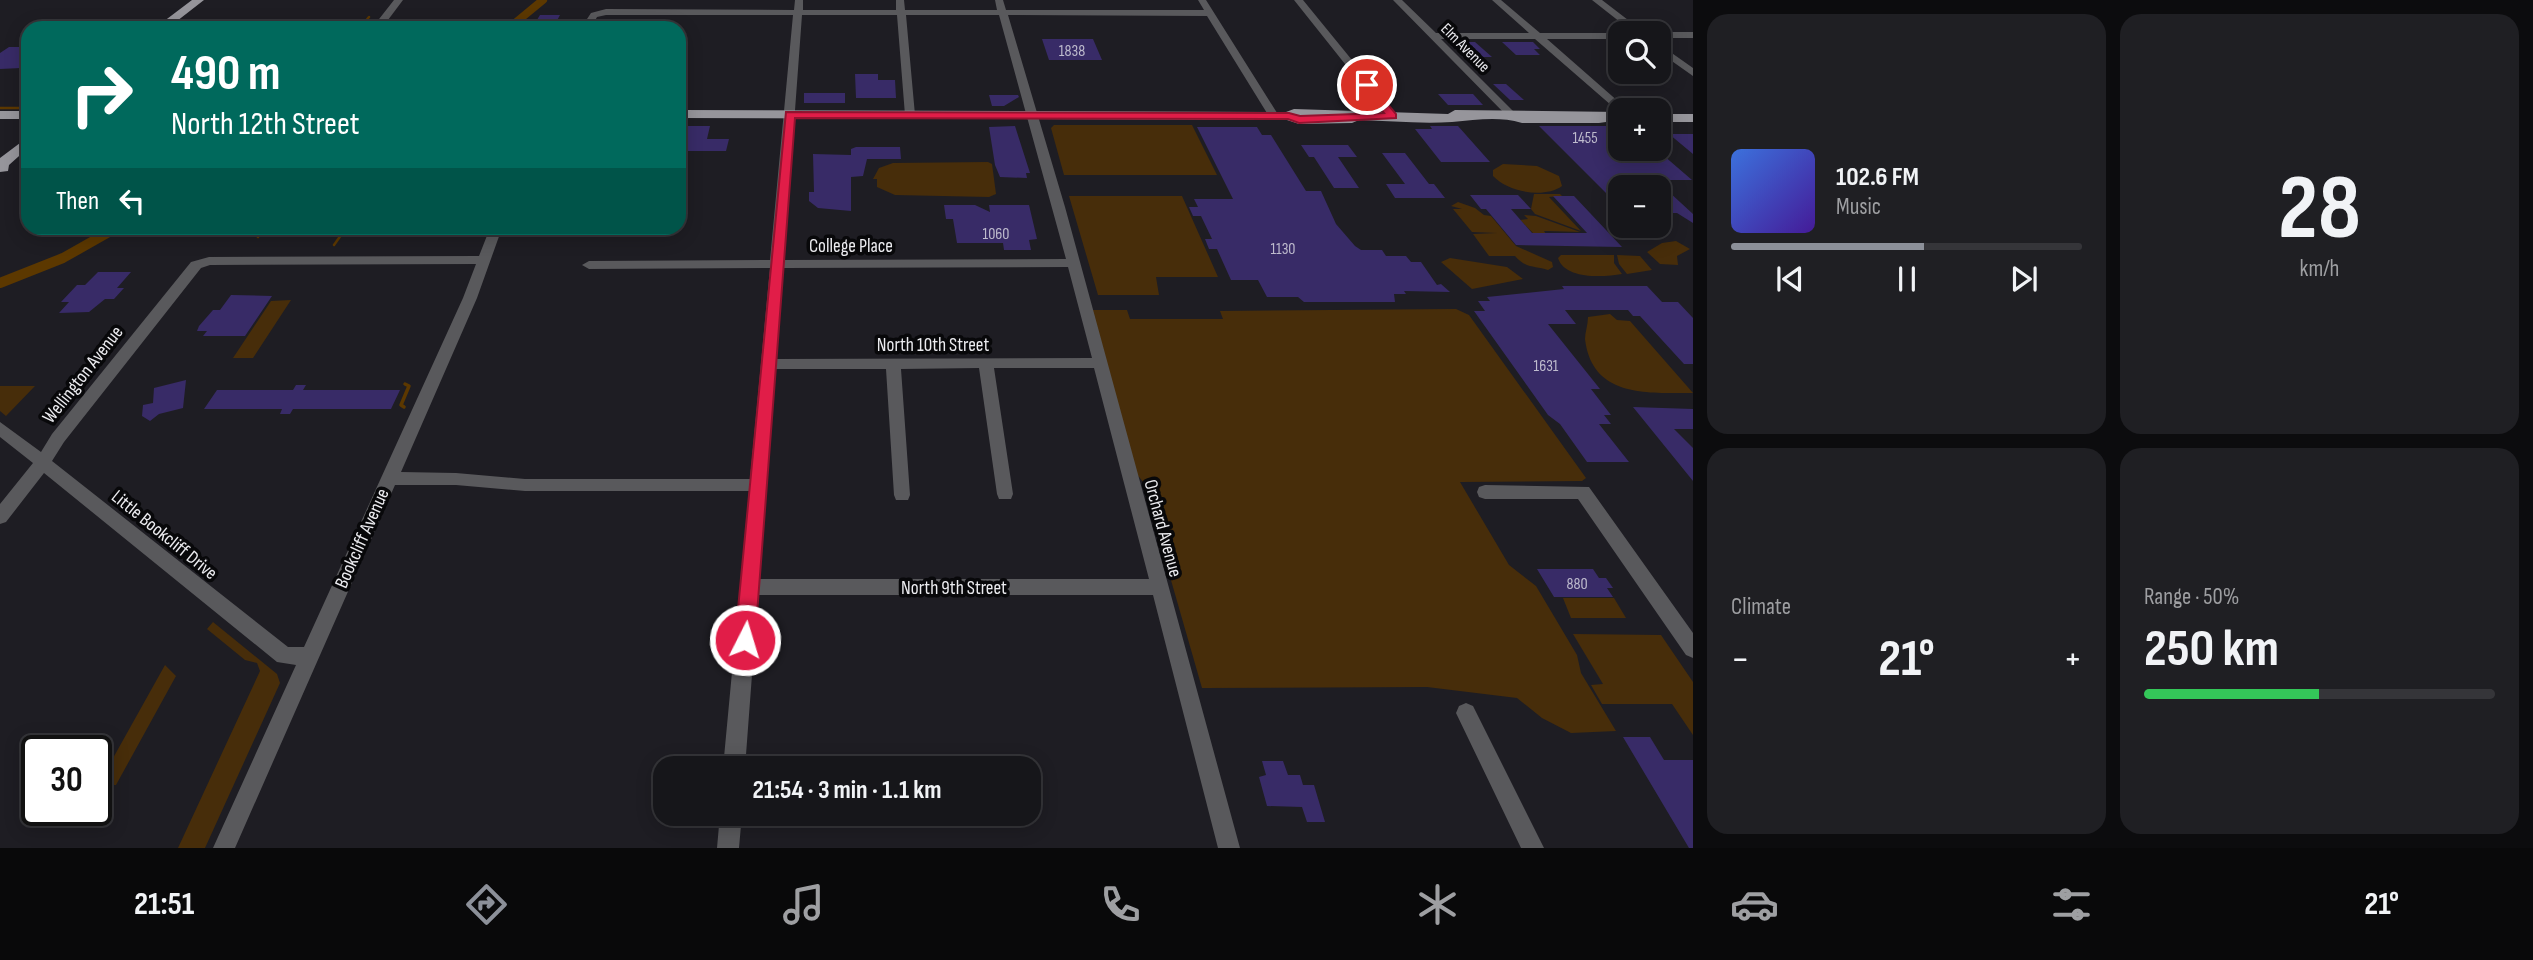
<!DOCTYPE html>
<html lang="en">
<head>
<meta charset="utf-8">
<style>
  body { margin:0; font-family:"Sofia Sans Condensed",sans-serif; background:#1f1f23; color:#f1f3f6; height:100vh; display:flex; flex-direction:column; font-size:26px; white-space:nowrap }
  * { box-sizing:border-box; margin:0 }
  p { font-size:23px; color:#9e9fa2 }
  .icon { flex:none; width:38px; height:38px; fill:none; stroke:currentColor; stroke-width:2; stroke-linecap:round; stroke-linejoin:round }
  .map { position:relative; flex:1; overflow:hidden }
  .drawer { display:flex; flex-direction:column; gap:14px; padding:14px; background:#0c0c0e; width:840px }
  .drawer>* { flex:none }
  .guide { position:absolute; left:21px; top:21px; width:665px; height:214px; border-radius:21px; box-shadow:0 4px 18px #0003,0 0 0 2px #353539; background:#00695c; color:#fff; overflow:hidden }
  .fabs { position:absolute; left:1608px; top:21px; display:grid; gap:14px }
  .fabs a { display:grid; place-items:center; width:63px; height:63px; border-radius:14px; background:#16161a; box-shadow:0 4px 18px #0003,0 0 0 2px #353539; font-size:35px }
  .speed { position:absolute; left:21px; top:735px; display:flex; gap:14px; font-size:35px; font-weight:700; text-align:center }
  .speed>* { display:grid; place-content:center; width:91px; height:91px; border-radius:50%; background:#16161a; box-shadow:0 4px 18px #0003,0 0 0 2px #353539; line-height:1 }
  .speed .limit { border:4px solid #111; border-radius:10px; background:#fff; color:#111 }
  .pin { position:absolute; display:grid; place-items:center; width:60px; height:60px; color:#fff; margin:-30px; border:4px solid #fff; border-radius:50%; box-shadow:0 2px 7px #0007 }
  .me { position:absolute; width:77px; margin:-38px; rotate:5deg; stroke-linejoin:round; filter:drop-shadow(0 0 5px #0008) }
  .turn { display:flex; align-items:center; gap:24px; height:147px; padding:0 35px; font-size:32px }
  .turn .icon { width:91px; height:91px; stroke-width:2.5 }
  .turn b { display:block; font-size:49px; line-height:60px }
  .then { display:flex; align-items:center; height:66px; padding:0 35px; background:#0003; gap:14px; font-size:26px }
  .big { font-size:52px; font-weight:700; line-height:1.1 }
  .drawer .widget { flex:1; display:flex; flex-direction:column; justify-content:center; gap:10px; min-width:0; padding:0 24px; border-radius:21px; background:#1f1f23 }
  .drawer .dial { align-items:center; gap:0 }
  .dial b { font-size:91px; line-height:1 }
  .song { display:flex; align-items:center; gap:21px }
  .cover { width:84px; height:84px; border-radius:10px; background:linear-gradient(135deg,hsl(220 70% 55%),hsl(260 70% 35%)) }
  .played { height:7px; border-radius:4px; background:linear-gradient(90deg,#8c9099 55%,#353539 55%) }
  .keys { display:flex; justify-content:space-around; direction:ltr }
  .heat { display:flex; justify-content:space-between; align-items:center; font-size:38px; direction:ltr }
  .charge { height:10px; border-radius:5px; background:linear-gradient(90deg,#34c759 50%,#353539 0) }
  .drawer .tiles { flex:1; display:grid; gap:14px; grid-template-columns:repeat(2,1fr) }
  .trip { position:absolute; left:653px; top:756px; width:388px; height:70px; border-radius:21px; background:#16161a; box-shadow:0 4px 18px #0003,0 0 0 2px #353539; font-weight:700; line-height:70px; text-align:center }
  .menu { display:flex; height:112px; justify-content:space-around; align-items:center; background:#09090a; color:#9e9fa2 }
  .menu .icon { width:49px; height:49px }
  .menu .on { color:#8c9099 }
  .menu b { font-size:32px; color:#f1f3f6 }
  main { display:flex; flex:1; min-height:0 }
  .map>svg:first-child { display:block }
</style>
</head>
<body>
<main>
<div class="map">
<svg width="1693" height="848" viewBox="0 0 1693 848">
  <rect width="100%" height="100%" fill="#1e1d23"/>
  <path fill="#472d0a" d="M1054 125H1192L1217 175H1064L1051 128Z
    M988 162 992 164 996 194 989 197 895 195 877 187V179H873L879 168 893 163Z
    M1503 164 1537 166 1559 176 1562 186C1544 199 1508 192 1493 176V170Z
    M1534 194H1560L1562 196 1549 197 1581 231 1535 214 1531 209Z
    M1069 196H1182L1218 277H1156L1159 295H1098Z
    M1458 202 1475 208 1484 215 1491 216 1516 246 1552 262 1553 267 1548 270C1536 266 1526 269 1515 256H1489L1473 234 1497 233 1472 232 1453 209H1462L1451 206Z
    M1524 215 1536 216 1580 232 1547 231H1544L1546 234H1534L1520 220 1528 219Z
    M1676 241 1690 249 1677 256 1678 265 1660 264 1647 252 1662 243Z
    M1561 255H1614V263L1622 274C1604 277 1565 280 1558 258Z
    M1617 255 1640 256 1652 270 1627 274 1619 264Z
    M1450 258 1507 267 1523 279 1472 289 1441 262Z
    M291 300 253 358H233L271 301Z
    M1456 309 1469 315 1586 478 1582 481 1460 482 1509 565 1536 586 1577 655 1581 673 1616 731 1571 733 1542 718 1517 698 1427 687 1202 688 1158 535C1167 521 1148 485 1137 475L1092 310H1127L1130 319H1223L1220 311Z
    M1610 314 1617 320 1630 321 1693 393C1648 393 1592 398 1585 339 1585 332 1588 325 1588 317Z
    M0 386H35L6 416 0 411Z
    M1563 598H1614L1626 618H1571Z
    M213 622 277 674 280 683 205 848H178L260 671 257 663 245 660 207 629Z
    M1573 634 1661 635 1693 682V735L1672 704H1602L1591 685 1603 684Z
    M165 665 176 676 116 785H98Z"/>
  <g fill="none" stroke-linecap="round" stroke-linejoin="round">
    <path stroke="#5c3800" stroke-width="2.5" d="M360 28 369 17
      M0 108H28
      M258 237 261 228
      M334 245 346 228"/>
    <path stroke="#5c3800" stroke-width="3.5" d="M404 407 401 405 409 386 405 384"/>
    <path stroke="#5c3800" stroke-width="8" d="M509 28 543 0"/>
    <path stroke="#5c3800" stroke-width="10" d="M0 283 63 258 116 228"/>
  </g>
  <path fill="#382b67" d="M540 15H560L553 28H532Z
    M1042 39H1093L1102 60H1049Z
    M1450 42H1475L1492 57H1465Z
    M1502 42H1533L1540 49H1534L1540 55H1516Z
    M9 47H28V63L21 68 0 69V53Z
    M855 74H878V80H895L896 98H856Z
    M1493 84H1506L1524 100H1510Z
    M804 93H845V103H804Z
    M1438 94H1473L1483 105H1448Z
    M989 95H1018L1019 97 1004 106H992Z
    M685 126H710L707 139H729L726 151H679Z
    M1015 126 1030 173H1026L1027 178 1000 177 995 165 989 127Z
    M1430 126H1458L1490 162H1441L1415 129H1432Z
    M1539 126H1620V149H1656L1692 180H1656L1693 214V223L1677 213H1659V187H1620V207Z
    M1197 127H1257L1262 135H1271L1306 191H1321L1336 224 1355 246 1361 250H1382L1386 256H1406L1411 262H1421L1437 285 1441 284 1450 292 1404 291 1406 294H1394L1395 302H1304L1298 297H1267L1258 280H1231L1217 249H1209L1205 239H1212L1201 216H1193L1189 207H1198L1194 199H1233Z
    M1669 134H1693V154Z
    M1301 145H1348L1357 157H1338L1359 188H1334L1314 157H1309Z
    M856 147H900L901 159H867L863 176 851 177V211L818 208 809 201V192H814L813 154 851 155V149Z
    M1382 153H1405L1429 184H1434L1445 198H1395L1386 184H1405Z
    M1470 195H1518L1531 209H1511L1532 233H1587L1553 196H1574L1622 247 1516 245 1486 209H1481Z
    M944 205H975L990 212 989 205H1029L1037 239 1029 240 1031 250H1004L1003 243H957L953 219H946Z
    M98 272H131L117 288H124L114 299H105L89 312 59 313 69 302H61L77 285H85Z
    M1562 286H1647L1662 302H1678L1693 318V364H1684L1640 316H1633L1628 310H1565L1576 324H1548L1600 389H1591L1611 415H1604L1611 424H1599L1629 462H1587L1560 424 1548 415 1474 311H1485L1478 301H1490L1487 297 1564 289Z
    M231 295 272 296 245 336H203L207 331H197L199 326 213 310H220Z
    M186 380 183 408 159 414 150 421 142 416 143 405 153 403 154 388Z
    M296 385H306L303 390H400L391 409H293L290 414H280L282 409H204L217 390H293Z
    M1633 407 1693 409V429H1674L1693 448V481Z
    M1537 569H1593L1599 578H1606L1613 588H1607L1613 597H1554Z
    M1623 737H1650L1664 760H1693V848H1689Z
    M1262 761H1283L1288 775H1300L1303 785H1314L1325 822H1307L1302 807 1267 806 1259 777 1266 775Z"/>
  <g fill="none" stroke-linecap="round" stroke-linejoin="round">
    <path fill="#59595c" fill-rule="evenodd" d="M394 0H403L382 28H372Z
      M795 0H803V10H896V0H904L905 10H997L995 0H1003L1006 10H1204L1198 0H1206L1279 116 1270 118 1207 16 1008 15 1065 207 1240 848H1218L1153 595H758L745 768H723L749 491H525L456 485H395L235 848H213L296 665 277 662 44 473 6 522 0 524V504L33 463 0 437V422L41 452 52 434 191 262 209 257 479 256 490 228H502L477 298 401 472 456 473 525 479H750L770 268 589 269 582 265 589 261 770 260 793 15H606L597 17 591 28H581L591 13 606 9 794 10ZM802 15H897L905 115 910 118 915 115 906 15H999L1066 259 784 260ZM476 264 463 298 304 647H288L52 461 64 442 201 268 210 265ZM1068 267 1092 358 776 359 783 268ZM979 368 997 494 999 499H1011L1013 494 994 368H1094L1149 579H759L775 369H886L894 495 896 500H908L910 495 901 369Z
      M1294 0H1303L1396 114V118H1388Z
      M1393 0H1402L1436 33H1529L1492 0H1501L1540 33H1620V39H1547L1628 110 1619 112 1535 39H1441L1517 115 1508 117Z
      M1592 0H1602L1645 33H1634Z
      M1659 32H1693V38H1659V33H1655Z
      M1659 44 1693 68V76L1659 52Z
      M1485 485 1589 487 1693 633V658L1686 655 1578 499H1485L1479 497 1477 492 1479 487Z
      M1466 703 1473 706 1544 848H1521L1456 713 1459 706Z
      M720 814H742L739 848H717Z"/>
    <path fill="#96959b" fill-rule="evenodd" d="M192 0H204L168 28H155Z
      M1294 109 1448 114 1455 110 1620 112V120L1599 123H1522C1498 116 1477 120 1452 122 1421 124 1390 121 1359 120L1352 123 1299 124 1287 120 679 118V110L1286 112Z
      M0 111H28V119H0Z
      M1659 114H1693V122H1659Z
      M28 137V148L9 165 8 171 0 172V158Z"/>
  </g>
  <path fill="#e11d48" stroke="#92132f" stroke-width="2" d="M1363 83H1370L1396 114V118L1299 123 1288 119 795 118 755 640 752 646 745 649 738 646 735 640 786 112 1289 113 1300 116 1384 113 1362 85Z"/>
  <g text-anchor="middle" stroke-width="7" stroke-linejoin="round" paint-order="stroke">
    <g font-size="16" fill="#ececf0" stroke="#08080a">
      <text transform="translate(1466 47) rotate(45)" y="6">Elm Avenue</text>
    </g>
    <g font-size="16" fill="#bfbcce">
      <text x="1072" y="56">1838</text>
      <text x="1585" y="143">1455</text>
      <text x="996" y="239">1060</text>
      <text x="1283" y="254">1130</text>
      <text x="1546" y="371">1631</text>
      <text x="1577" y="589">880</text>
    </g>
    <g font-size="19" fill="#ececf0" stroke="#08080a">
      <text x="851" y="252">College Place</text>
      <text x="933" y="351">North 10th Street</text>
      <text transform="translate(82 374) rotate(-52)" y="7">Wellington Avenue</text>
      <text transform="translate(1164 528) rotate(75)" y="7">Orchard Avenue</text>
      <text transform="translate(165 534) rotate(39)" y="7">Little Bookcliff Drive</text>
      <text transform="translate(361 538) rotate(-66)" y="7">Bookcliff Avenue</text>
      <text x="954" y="594">North 9th Street</text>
    </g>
  </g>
</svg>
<div class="fabs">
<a><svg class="icon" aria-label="search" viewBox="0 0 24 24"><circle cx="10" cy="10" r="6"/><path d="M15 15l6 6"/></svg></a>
<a>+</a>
<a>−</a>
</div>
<div class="speed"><div class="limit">30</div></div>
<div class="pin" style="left:1367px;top:85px;background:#d93025"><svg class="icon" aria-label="arrive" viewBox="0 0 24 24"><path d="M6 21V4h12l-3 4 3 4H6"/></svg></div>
<svg class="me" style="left:745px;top:640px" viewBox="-20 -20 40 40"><circle r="17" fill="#e11d48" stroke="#fff" stroke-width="3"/><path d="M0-11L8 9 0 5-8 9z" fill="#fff"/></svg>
<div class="trip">21:54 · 3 min · 1.1 km</div>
<div class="guide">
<div class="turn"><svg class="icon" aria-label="right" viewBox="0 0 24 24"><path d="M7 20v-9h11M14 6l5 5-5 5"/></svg><div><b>490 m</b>North 12th Street</div></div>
<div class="then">Then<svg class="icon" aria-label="left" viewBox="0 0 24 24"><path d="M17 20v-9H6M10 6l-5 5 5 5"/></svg></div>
</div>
</div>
<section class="drawer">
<div class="tiles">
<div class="widget">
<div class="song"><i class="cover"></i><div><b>102.6 FM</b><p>Music</p></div></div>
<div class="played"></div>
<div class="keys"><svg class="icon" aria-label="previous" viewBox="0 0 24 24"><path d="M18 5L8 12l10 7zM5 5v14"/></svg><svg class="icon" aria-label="pause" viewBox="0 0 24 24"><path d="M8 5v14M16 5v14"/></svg><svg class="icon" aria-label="next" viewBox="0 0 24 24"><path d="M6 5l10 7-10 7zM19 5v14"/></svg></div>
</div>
<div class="widget dial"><b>28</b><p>km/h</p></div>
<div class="widget"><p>Climate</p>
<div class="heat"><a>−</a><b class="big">21°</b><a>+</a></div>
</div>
<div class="widget"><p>Range · 50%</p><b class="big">250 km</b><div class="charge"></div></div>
</div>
</section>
</main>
<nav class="menu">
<b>21:51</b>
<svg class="icon on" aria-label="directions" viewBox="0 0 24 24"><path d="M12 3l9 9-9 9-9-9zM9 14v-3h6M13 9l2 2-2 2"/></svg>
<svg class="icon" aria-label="music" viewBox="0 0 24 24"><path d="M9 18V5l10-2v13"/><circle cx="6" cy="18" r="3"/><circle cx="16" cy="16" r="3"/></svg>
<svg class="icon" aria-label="phone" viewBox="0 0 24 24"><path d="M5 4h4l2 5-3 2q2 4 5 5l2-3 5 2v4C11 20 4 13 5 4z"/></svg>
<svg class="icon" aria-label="climate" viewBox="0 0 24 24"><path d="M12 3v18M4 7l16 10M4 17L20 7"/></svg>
<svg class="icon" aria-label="car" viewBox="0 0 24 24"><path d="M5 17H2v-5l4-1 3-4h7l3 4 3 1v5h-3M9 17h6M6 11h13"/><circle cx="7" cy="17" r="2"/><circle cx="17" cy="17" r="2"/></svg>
<svg class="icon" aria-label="filters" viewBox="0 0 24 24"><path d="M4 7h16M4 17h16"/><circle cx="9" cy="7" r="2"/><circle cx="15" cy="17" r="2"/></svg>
<b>21°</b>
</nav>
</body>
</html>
